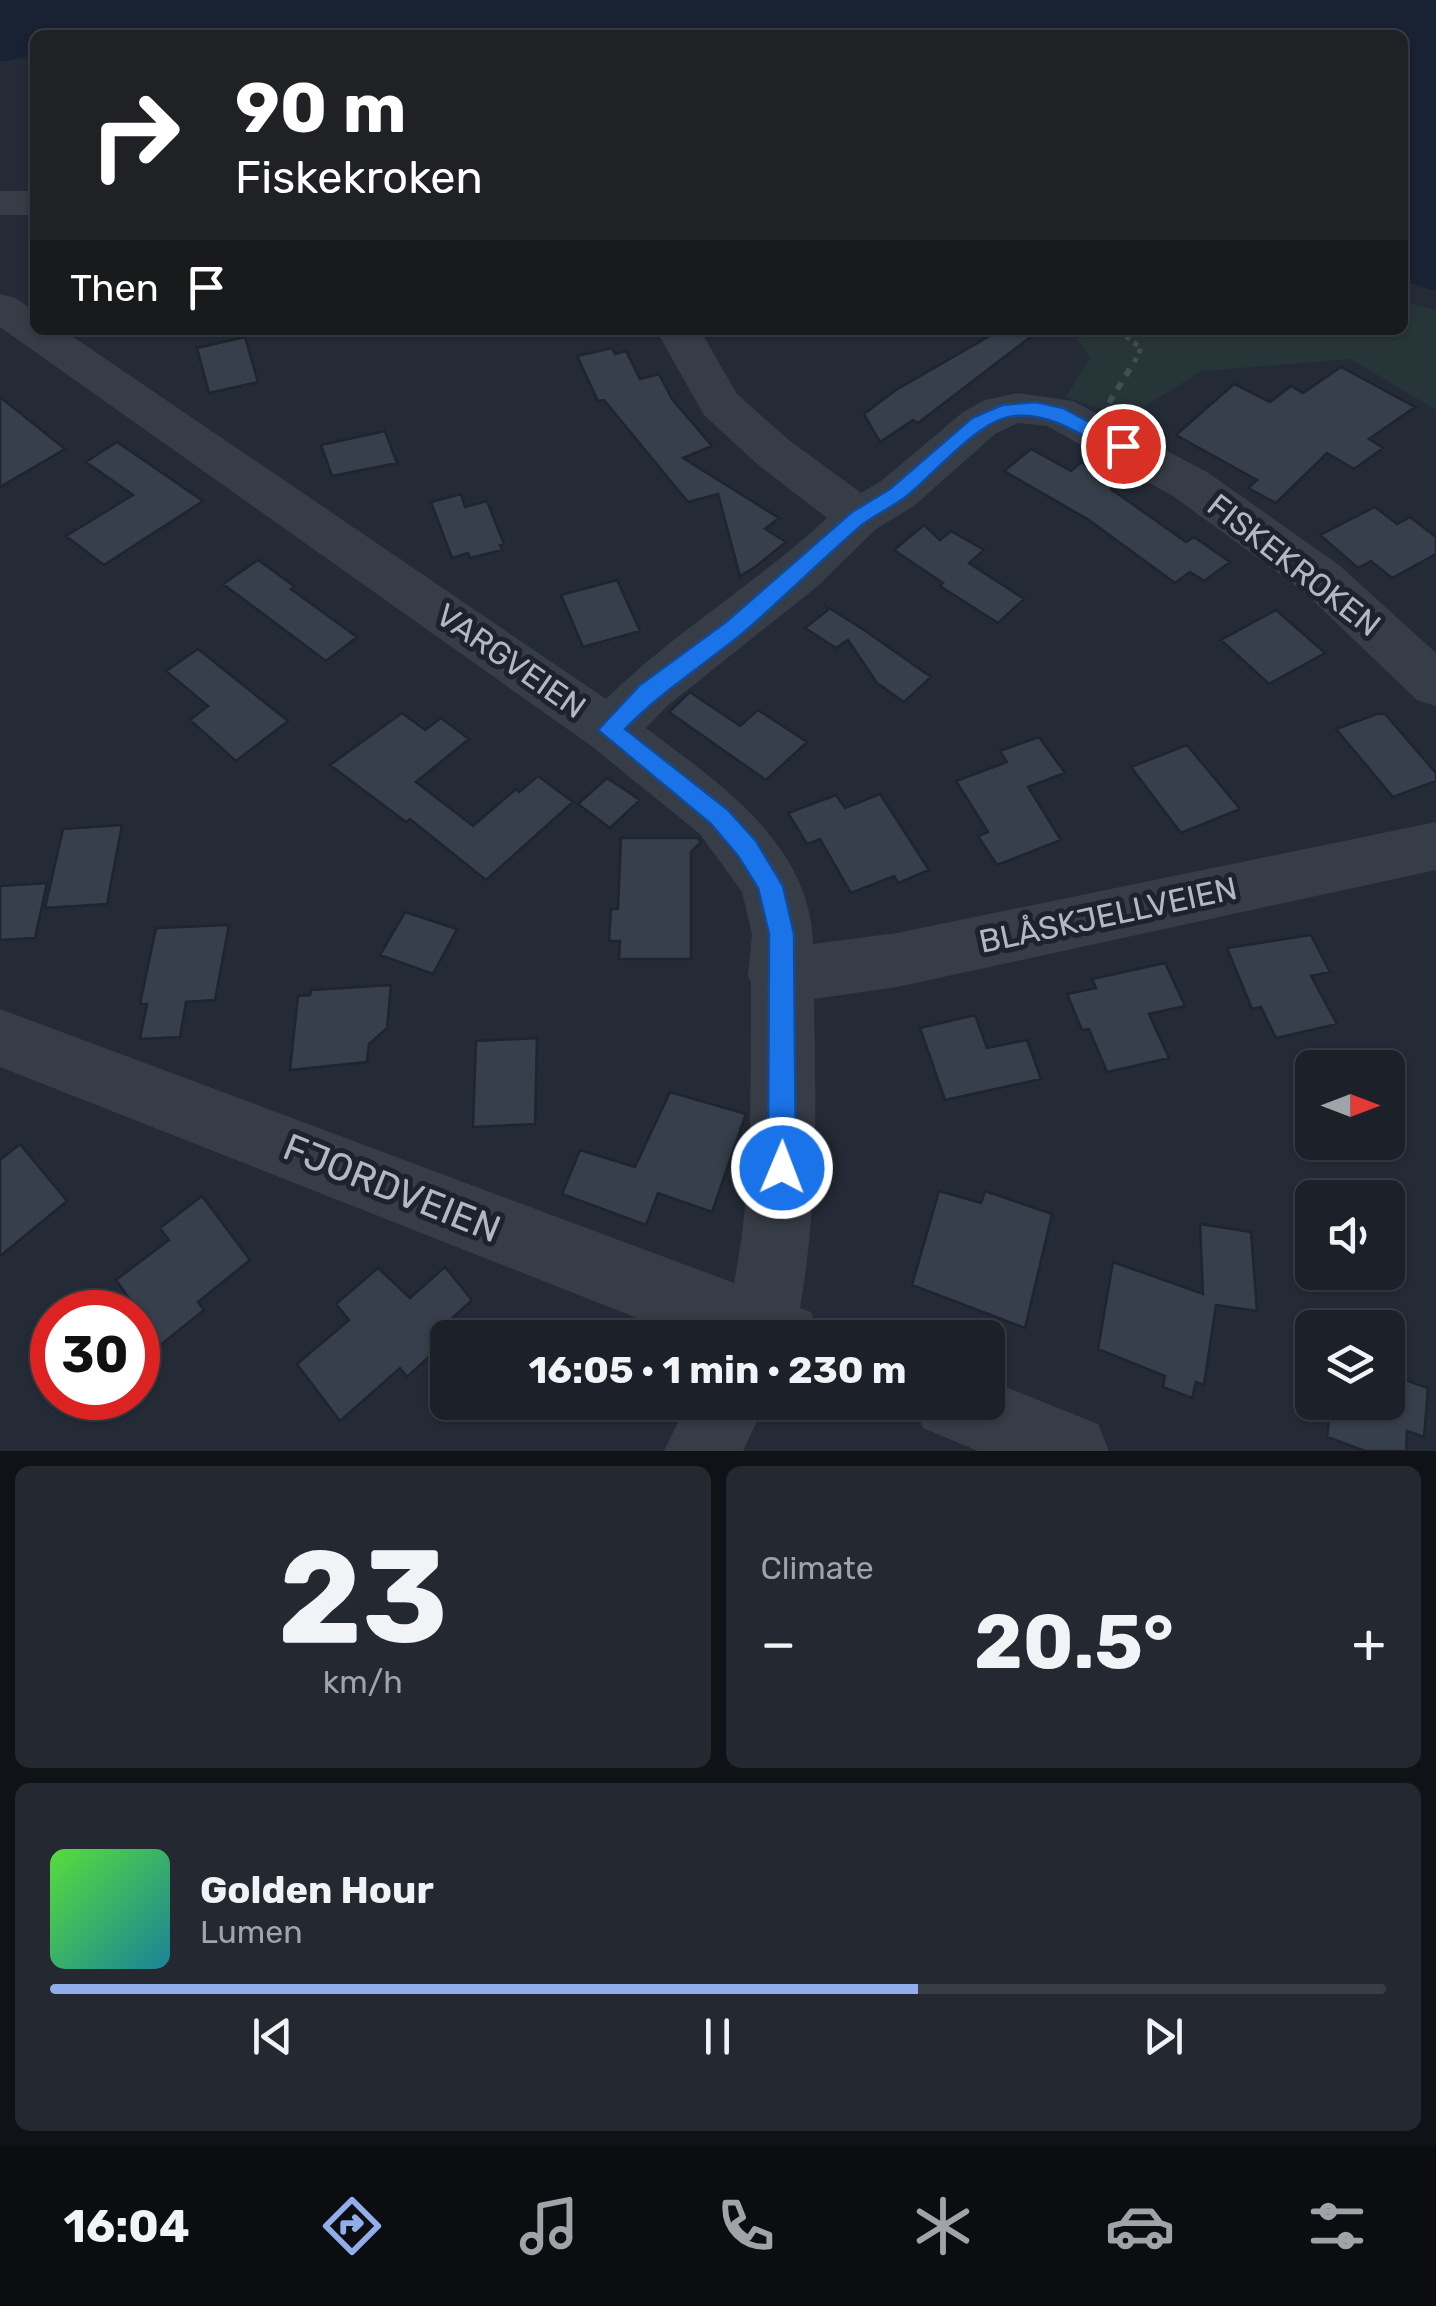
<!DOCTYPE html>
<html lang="en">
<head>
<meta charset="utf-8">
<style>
  body { margin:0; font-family:Rubik,sans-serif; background:#242831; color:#f1f3f6; height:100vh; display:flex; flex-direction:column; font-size:38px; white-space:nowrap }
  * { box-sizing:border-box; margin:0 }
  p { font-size:32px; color:#a0a3a8 }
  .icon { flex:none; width:55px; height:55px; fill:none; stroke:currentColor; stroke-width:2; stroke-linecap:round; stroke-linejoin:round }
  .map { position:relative; height:1451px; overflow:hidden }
  .side { display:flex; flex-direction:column; gap:15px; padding:15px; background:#0f1217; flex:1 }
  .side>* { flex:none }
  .top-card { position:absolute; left:30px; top:30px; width:1378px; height:305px; border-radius:15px; box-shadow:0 2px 8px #0004,0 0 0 2px #393e46; background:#202124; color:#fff; overflow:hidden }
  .needle { width:65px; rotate:90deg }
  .tools { position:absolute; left:1295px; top:1050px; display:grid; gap:20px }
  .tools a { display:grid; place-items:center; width:110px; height:110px; border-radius:15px; background:#1b2029; box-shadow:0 2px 8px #0004,0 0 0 2px #393e46; font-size:50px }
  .speed { position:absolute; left:30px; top:1290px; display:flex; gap:20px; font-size:50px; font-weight:700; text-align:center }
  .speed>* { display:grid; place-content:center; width:130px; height:130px; border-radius:50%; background:#1b2029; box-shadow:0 2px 8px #0004,0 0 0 2px #393e46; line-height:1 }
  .speed .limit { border:15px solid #d22; background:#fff; color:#111 }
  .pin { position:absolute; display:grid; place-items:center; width:85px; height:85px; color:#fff; margin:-42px; border:5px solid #fff; border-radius:50%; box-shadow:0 2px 10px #0007 }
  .me { position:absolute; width:110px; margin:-55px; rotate:1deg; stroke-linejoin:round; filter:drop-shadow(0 0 8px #0008) }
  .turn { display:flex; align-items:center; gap:35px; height:210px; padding:0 40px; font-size:45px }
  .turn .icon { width:130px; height:130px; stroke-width:2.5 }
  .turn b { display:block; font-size:70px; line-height:85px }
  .then { display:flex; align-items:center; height:95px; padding:0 40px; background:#0003; gap:20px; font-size:38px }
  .big { font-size:75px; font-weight:700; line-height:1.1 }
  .side .tile { flex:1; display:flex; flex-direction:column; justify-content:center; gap:15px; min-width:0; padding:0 35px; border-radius:15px; background:#242831 }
  .side .dial { align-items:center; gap:0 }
  .dial b { font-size:130px; line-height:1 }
  .song { display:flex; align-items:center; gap:30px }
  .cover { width:120px; height:120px; border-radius:15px; background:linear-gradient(135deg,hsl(110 70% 55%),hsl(190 70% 35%)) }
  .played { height:10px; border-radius:5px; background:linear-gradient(90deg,#91aeea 65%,#393e46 65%) }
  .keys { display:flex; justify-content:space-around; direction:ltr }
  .heat { display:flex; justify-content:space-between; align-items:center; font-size:55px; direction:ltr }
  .side .tiles { flex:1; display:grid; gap:15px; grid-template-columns:1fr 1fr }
  .tile:last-child { grid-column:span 2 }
  .trip { position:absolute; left:430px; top:1320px; width:575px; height:100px; border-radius:15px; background:#1b2029; box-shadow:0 2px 8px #0004,0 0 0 2px #393e46; font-weight:700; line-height:100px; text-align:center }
  .tabs { display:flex; height:160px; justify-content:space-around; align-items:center; background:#0b0d10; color:#a0a3a8 }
  .tabs .icon { width:70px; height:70px }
  .tabs .selected { color:#91aeea }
  .tabs b { font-size:45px; color:#f1f3f6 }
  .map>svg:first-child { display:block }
</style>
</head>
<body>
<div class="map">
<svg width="1436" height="1451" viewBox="0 0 1436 1451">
  <rect width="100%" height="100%" fill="#242b37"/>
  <path fill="#263538" d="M1403 302 1436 310V410L1351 359 1202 371 1127 417 1066 397 1090 358 1071 330H1402Z"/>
  <path fill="#192233" d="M0 0H1436V291L1403 281 1402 35H844L780 29 756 35H35V55L0 62Z"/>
  <path fill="#373f4d" stroke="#1f242e" stroke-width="2.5" d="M1000 330H1029L1033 335 918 423 913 420 880 442 864 414 896 390Z
    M245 337 258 382 209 393 197 348Z
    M612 348 615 354 626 351 640 379 659 374 672 399 712 446 683 458 779 518 765 529 786 542 755 567 740 576 718 494 688 502 604 400 598 401 577 356Z
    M1341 367 1415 407 1369 439 1383 448 1354 469 1327 453 1276 503 1248 488 1257 480 1176 435 1234 384 1270 402 1291 386 1303 393Z
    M0 397 65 449 0 487Z
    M385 431 397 463 332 476 321 445Z
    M117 442 203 501 104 565 66 536 133 495 86 462Z
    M1031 449 1071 471 1081 462 1117 483 1111 489 1186 542 1194 537 1230 562 1204 581 1190 572 1175 583 1089 520 1004 471Z
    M461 494 465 507 487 501 504 544 500 545 502 550 470 558 468 553 452 558 431 502Z
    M1375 507 1397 524 1410 517 1436 537V554L1392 578 1371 561 1358 568 1320 535Z
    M924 525 940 540 951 531 984 550 969 563 1024 599 998 623 940 586 943 583 894 550Z
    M258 560 294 586 291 589 357 637 326 661 223 584Z
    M617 580 640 631 583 647 561 595Z
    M826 606 864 630 931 677 904 702 877 683 848 640 836 648 805 628 828 610Z
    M1276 610 1325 653 1269 684 1221 640Z
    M198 649 288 721 236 761 190 720 208 706 166 671Z
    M690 692 740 726 758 710 807 742 766 780 669 712Z
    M402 713 425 730 441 718 469 739 416 782 473 826 516 789 519 792 538 776 573 802 486 880 410 819 406 822 330 765Z
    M1377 714H1385L1436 773V781L1393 797 1336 729Z
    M1039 737 1065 773 1028 787 1061 840 997 865 978 836 988 832 956 781 1007 762 1000 751Z
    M1187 745 1240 809 1181 833 1131 767Z
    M607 778 640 800 610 828 578 804Z
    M880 794 929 870 898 883 894 876 851 893 820 839 807 844 788 813 836 795 845 808Z
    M122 825 107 904 45 908 63 829Z
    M621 838H698L701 842 691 852V959H619L620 941H609L611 909H618Z
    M47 883 35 938 0 940V886Z
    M405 912 457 929 433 974 380 955Z
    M229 925 215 1000 186 1002 180 1037 140 1039 147 1004H140L156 928Z
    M1311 935 1330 972 1311 976 1337 1024 1276 1038 1261 1007 1252 1009 1227 948Z
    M1165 963 1185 1006 1149 1014 1169 1058 1107 1072 1089 1029 1082 1030 1067 994 1096 988 1092 979Z
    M391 985 387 1028 369 1044 367 1062 290 1070 298 996 310 995 311 990Z
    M975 1015 987 1048 1027 1040 1041 1079 945 1100 920 1028Z
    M537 1038 535 1124 473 1127 476 1041Z
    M670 1092 746 1114 712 1212 658 1193 646 1225 562 1194 580 1150 635 1167Z
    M20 1144 67 1201 0 1256V1160Z
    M939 1191 981 1203 985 1191 1052 1214 1025 1328 912 1285Z
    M202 1196 250 1260 198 1302 204 1310 138 1363V1311L116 1280 169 1240 160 1228Z
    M1200 1224 1251 1232 1257 1311 1216 1305 1204 1385 1196 1382 1192 1398 1163 1387 1165 1376 1098 1349 1113 1262 1203 1294Z
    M445 1267 472 1300 435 1334 443 1344 407 1377 400 1368 340 1421 297 1364 349 1320 336 1304 378 1268 410 1298Z
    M1388 1374 1428 1388 1424 1437 1407 1431 1406 1451H1365L1327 1437 1331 1402H1388Z"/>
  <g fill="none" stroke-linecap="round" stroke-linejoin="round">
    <path stroke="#3f4e50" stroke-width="5" stroke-dasharray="5 5" stroke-linecap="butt" d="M1118 330 1141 348 1133 365"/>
    <path stroke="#3f4e50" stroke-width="6" stroke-dasharray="8 8" stroke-linecap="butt" d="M1109 403 1134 362"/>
    <path fill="#373d47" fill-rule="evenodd" d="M0 191H35V215H0Z
      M0 294 15 298 35 311V330H63L606 699C674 632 757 583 827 518L756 463 704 415 656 330H700L737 394 790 441 861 493 880 482 963 412 985 400 1018 393 1073 401 1207 472 1339 565 1436 653V706L1417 700 1303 591 1173 496 1047 426 1018 423 995 434 914 506 876 529 819 585 667 706 646 728C717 782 811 843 813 944L897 933 1436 822V870L897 987 814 999C816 1103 818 1205 800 1308L811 1312 821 1338H688L0 1067V1009L734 1283C754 1184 750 1083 751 983L748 976 752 934 742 892 700 834 590 745 0 327Z
      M988 1380 1098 1424 1109 1451H978L923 1428 912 1402H988Z
      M688 1402H766L743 1451H664Z"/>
  </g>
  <path fill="#1a73e8" stroke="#114b97" stroke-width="2.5" d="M1036 402 1063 408 1133 446 1130 451C1102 458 1061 407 1009 417 977 423 933 475 907 496 893 507 876 514 862 525 821 560 784 598 743 633 703 666 661 692 625 729L728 810 756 841 783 886 794 934 796 1168 792 1178 782 1182 772 1178 768 1168 769 934 758 888 738 856 711 824 598 730 640 685 726 622 852 512 890 489 972 418 1002 405Z"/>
  <g text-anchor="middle" stroke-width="10" stroke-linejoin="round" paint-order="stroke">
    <g font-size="32" fill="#b2b8c3" stroke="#1d222c">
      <text transform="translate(1294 565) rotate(38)" y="11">FISKEKROKEN</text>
      <text transform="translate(511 661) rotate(35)" y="11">VARGVEIEN</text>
      <text transform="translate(1108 915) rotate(-12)" y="11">BLÅSKJELLVEIEN</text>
    </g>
    <g font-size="38" fill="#b2b8c3" stroke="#1d222c">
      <text transform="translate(392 1188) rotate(22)" y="13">FJORDVEIEN</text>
    </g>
  </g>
</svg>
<div class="tools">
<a><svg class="needle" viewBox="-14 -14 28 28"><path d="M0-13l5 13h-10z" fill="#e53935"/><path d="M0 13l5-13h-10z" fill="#a0a3a8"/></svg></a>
<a><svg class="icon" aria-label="sound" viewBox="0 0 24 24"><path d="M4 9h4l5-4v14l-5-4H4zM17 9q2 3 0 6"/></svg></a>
<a><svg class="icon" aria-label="layers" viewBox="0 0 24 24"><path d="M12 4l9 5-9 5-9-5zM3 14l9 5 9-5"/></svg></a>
</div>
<div class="speed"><div class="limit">30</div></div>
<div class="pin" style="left:1123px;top:446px;background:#d93025"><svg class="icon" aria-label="arrive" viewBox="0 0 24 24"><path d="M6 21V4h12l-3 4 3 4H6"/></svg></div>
<svg class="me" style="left:782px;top:1168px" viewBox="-20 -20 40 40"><circle r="17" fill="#1a73e8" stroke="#fff" stroke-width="3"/><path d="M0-11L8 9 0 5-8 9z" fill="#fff"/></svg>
<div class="trip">16:05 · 1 min · 230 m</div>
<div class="top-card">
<div class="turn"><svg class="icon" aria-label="right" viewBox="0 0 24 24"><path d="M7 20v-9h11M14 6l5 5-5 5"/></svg><div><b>90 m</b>Fiskekroken</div></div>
<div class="then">Then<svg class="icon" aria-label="arrive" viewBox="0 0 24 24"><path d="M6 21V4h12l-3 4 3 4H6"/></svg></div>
</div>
</div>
<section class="side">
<div class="tiles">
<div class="tile dial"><b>23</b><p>km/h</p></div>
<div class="tile"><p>Climate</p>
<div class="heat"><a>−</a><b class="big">20.5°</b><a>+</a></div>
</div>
<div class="tile">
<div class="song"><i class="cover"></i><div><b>Golden Hour</b><p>Lumen</p></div></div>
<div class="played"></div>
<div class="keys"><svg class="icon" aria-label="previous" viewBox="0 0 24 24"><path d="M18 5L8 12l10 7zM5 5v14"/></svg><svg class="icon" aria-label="pause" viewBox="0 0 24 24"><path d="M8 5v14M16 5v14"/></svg><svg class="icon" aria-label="next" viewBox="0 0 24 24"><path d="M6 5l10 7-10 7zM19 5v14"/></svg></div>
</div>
</div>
</section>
<nav class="tabs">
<b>16:04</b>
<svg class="icon selected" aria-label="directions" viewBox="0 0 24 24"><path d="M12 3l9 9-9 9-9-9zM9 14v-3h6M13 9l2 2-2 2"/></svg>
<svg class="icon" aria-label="music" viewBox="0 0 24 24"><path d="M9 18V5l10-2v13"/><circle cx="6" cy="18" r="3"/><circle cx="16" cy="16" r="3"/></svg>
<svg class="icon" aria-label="phone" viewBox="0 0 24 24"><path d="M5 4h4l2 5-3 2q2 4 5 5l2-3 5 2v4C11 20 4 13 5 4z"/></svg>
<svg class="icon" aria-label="climate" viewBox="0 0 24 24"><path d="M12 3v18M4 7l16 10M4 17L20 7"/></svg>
<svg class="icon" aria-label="car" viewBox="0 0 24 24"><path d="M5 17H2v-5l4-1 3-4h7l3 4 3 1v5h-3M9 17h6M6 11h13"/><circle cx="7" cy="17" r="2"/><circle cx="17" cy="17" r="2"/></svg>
<svg class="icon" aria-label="filters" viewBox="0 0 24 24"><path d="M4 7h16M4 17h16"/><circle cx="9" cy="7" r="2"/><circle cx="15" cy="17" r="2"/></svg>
</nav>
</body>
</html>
